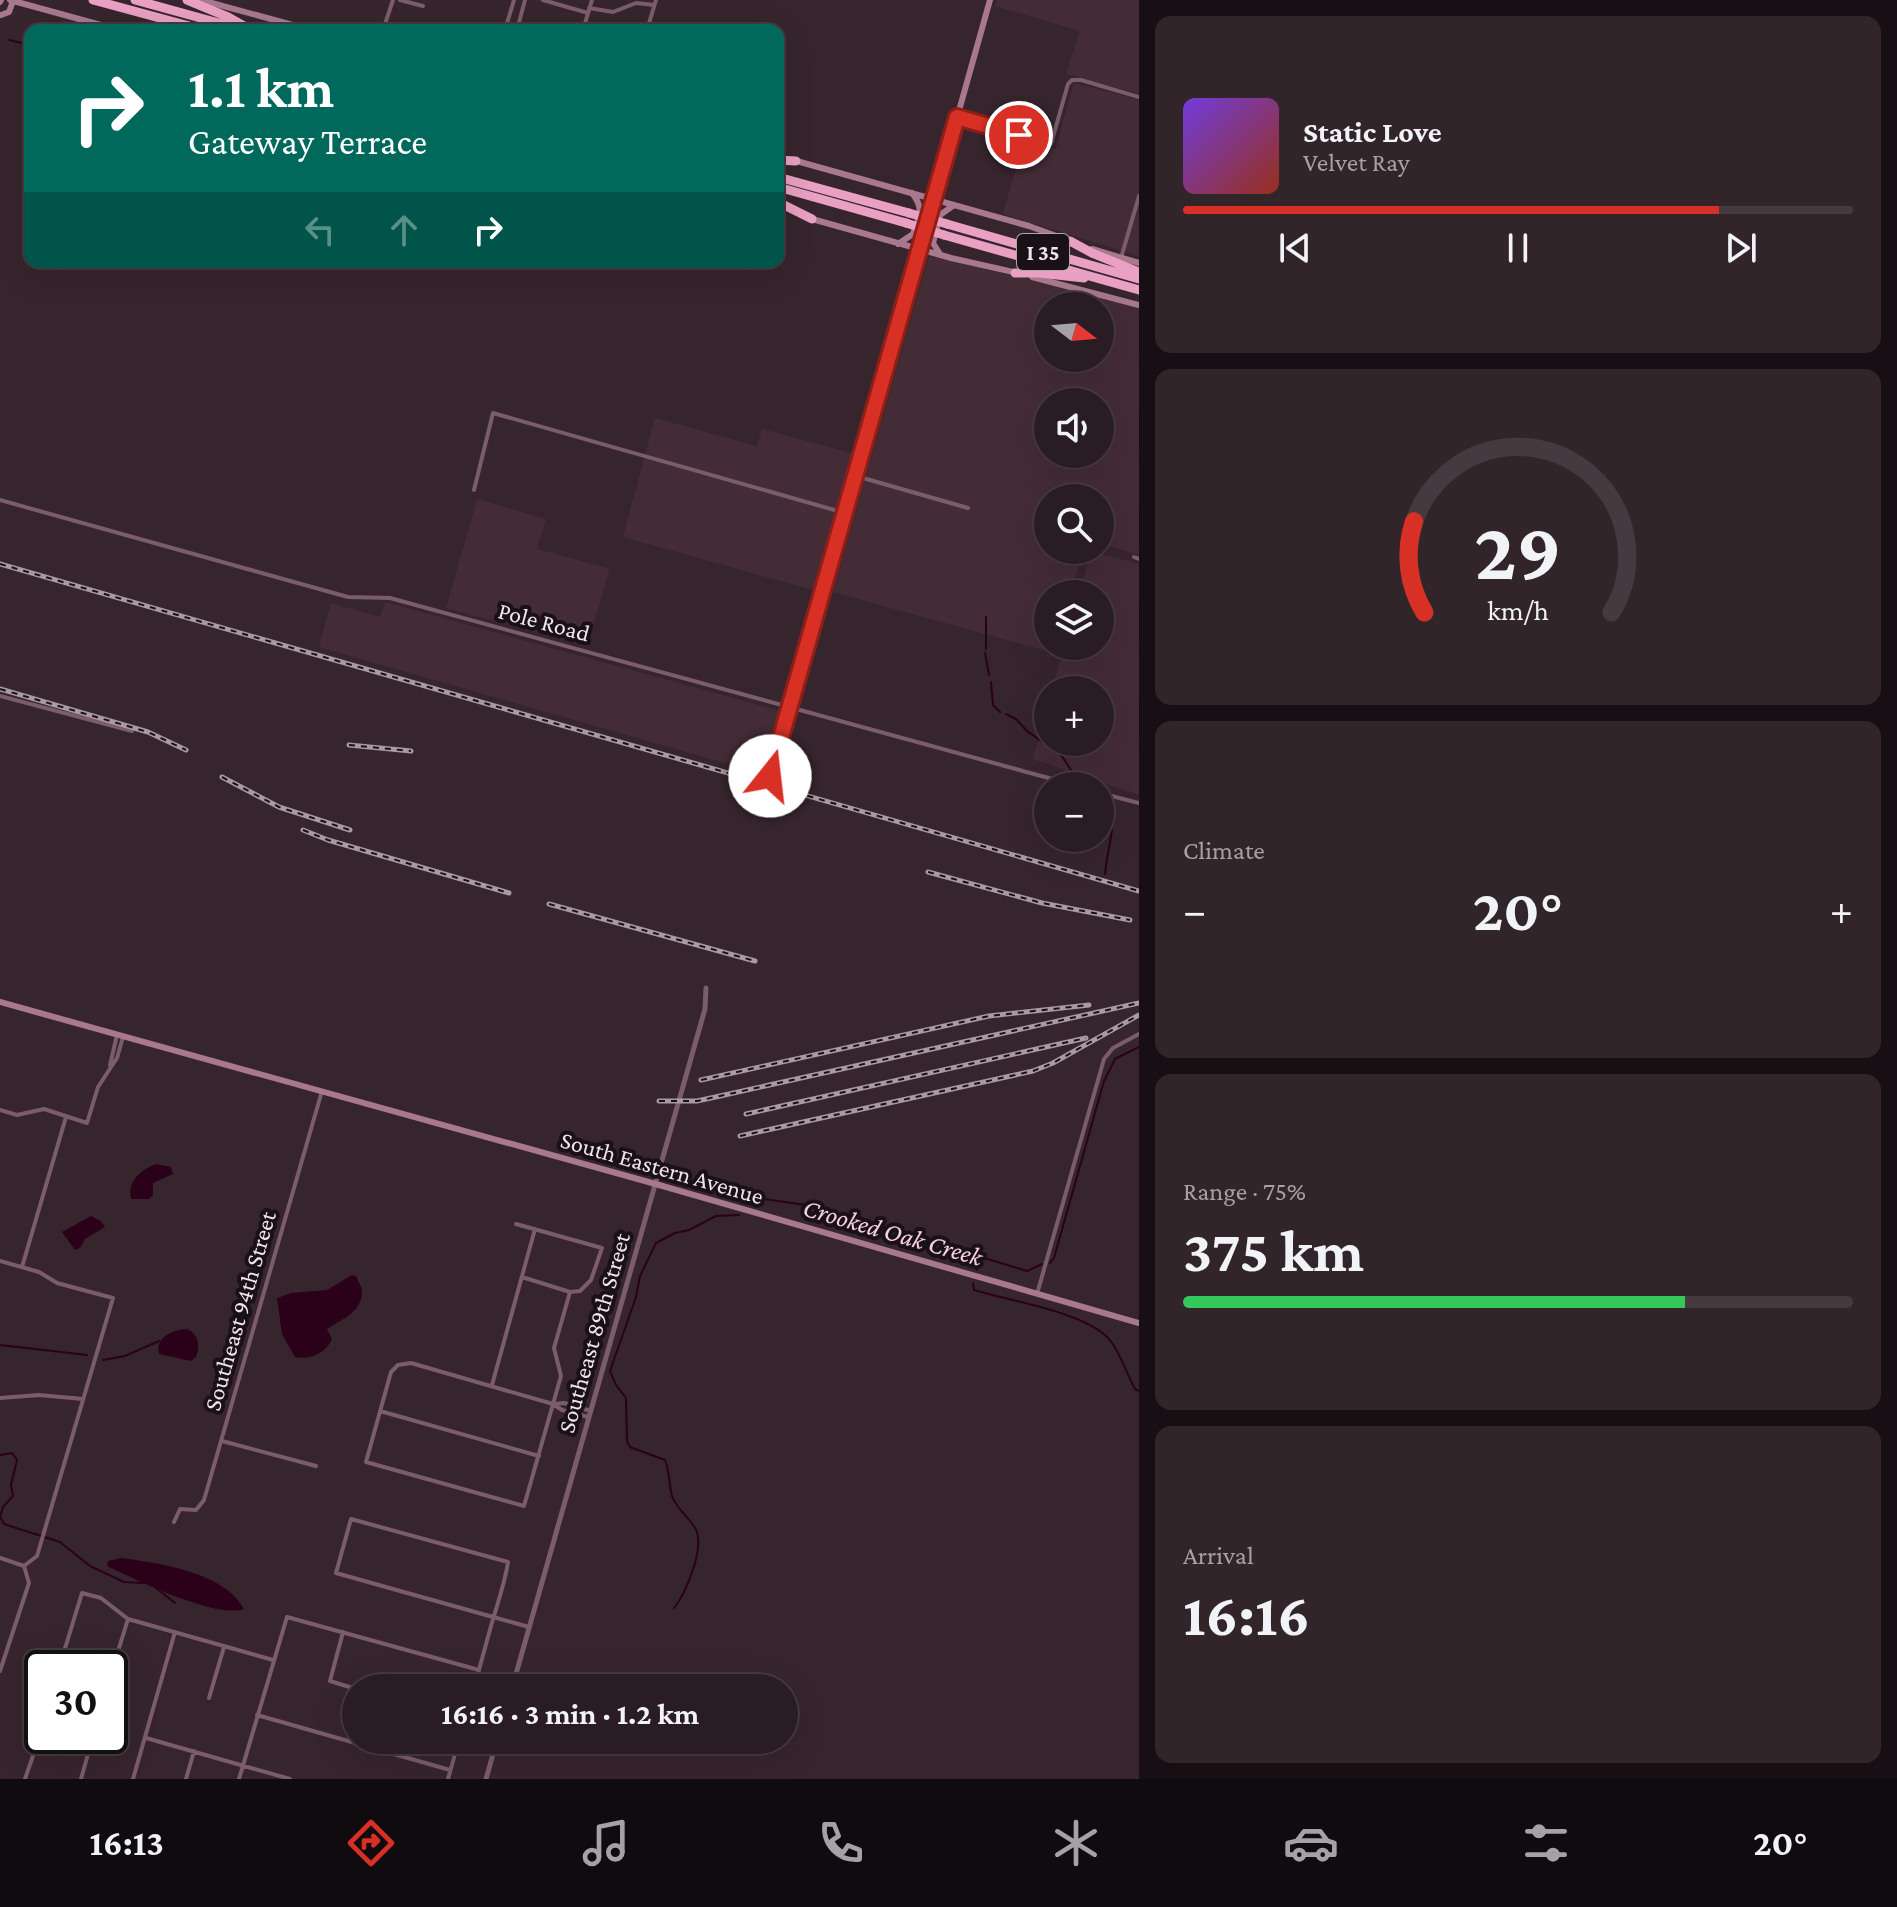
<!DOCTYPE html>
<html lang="en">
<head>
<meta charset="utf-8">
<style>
  body { margin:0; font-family:"Crimson Pro",serif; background:#31252a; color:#f1f3f6; height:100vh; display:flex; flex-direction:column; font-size:30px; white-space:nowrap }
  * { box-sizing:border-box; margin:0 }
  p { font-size:26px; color:#a5a1a5 }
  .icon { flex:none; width:44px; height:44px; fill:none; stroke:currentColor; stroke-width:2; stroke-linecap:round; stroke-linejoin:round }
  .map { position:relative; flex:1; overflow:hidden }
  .panel { display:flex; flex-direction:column; gap:16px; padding:16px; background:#170f13; width:758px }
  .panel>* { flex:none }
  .top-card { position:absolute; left:24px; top:24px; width:760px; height:244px; border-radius:16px; box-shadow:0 8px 32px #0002,0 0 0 2px #453a40; background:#00695c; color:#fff; overflow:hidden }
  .needle { width:52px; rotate:106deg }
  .buttons { position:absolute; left:1034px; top:292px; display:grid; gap:16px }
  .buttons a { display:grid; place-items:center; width:80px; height:80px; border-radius:50%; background:#291c22; box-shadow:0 8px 32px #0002,0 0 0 2px #453a40; font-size:40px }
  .speed { position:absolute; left:24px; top:1650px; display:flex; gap:16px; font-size:40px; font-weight:700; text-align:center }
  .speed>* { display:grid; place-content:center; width:104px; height:104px; border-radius:50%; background:#291c22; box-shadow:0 8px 32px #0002,0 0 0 2px #453a40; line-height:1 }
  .speed .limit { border:4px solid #111; border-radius:12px; background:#fff; color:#111 }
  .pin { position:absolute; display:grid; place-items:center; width:68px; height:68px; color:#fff; margin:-34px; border:4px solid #fff; border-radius:50%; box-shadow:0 2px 8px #0007 }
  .me { position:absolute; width:88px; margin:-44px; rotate:16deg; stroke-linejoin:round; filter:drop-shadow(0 0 6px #0008) }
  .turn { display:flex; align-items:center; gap:28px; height:168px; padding:0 32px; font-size:36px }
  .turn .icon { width:104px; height:104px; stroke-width:2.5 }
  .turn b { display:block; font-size:56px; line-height:68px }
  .lanes { display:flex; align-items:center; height:76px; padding:0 32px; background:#0003; justify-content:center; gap:40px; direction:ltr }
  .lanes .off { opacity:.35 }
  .big { font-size:60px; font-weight:700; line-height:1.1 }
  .panel .tile { flex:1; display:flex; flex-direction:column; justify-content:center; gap:12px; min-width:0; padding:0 28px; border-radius:16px; background:#31252a }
  .panel .dial { align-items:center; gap:0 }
  .dial svg { height:208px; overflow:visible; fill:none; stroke:#453a40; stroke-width:7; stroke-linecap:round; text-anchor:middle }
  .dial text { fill:#f1f3f6; stroke:none }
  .song { display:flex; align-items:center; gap:24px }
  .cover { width:96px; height:96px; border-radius:12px; background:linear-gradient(135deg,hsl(260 70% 55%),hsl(10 70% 35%)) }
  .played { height:8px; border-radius:4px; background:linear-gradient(90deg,#d93025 80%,#453a40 80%) }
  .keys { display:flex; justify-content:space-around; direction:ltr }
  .heat { display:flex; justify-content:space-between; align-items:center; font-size:44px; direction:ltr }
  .charge { height:12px; border-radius:6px; background:linear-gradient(90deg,#34c759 75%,#453a40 0) }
  .trip { position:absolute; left:342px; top:1674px; width:456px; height:80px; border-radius:40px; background:#291c22; box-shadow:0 8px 32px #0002,0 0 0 2px #453a40; font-weight:700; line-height:80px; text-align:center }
  .dock { display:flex; height:128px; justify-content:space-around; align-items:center; background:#100b0e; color:#a5a1a5 }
  .dock .icon { width:56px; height:56px }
  .dock .selected { color:#d93025 }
  .dock b { font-size:36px; color:#f1f3f6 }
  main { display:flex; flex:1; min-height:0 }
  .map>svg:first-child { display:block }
</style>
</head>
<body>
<main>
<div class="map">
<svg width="1139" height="1779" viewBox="0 0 1139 1779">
  <rect width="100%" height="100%" fill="#37252d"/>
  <path fill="#442c37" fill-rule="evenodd" d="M997 0H1139V94L1066 74 1080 31 995 6Z
    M1074 83 1139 100V256L1003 214 1024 140 1050 150 1056 148Z
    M929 256 1061 287 1139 308V555L1100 543V498H1048V550H1084L1069 594H1048V646H1052L1050 652 833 592ZM1048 306H1100V358H1048ZM1048 402H1100V454H1048Z
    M655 418 757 446 762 429 855 454 817 591 623 537Z
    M477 499 546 519 537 549 610 569 587 646 446 608Z
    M1091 551 1139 564V795L1033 759 1048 704V742H1100V690H1052L1064 646H1100V594H1079Z
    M385 602 784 712 767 775 319 647 331 603 380 617Z"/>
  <path fill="#2b0119" d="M156 1164 171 1167 173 1174 153 1183V1195L149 1199H131C127 1182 140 1170 156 1164Z
    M91 1216 101 1221 105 1227 85 1239 80 1248 75 1250 62 1232Z
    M352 1275 356 1276 362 1289C363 1312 344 1318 327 1329L332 1339C325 1354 310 1360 295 1357L282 1334 277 1298 291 1293 327 1290Z
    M187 1329C199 1334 200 1346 196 1357L191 1361 159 1354C155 1337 172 1330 187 1329Z
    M121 1558C158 1563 225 1572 244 1609 216 1619 134 1579 107 1566L108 1561Z"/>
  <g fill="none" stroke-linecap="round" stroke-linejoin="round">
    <path stroke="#2b0119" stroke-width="2" d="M9 40 30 45
      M986 649V617
      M985 653 989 675
      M991 682 993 705 1000 712
      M1006 714 1016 719 1027 731 1061 755 1073 773 1095 786
      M1105 797C1120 822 1107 846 1105 874
      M742 1202 749 1197 756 1198 813 1206 1027 1271 1042 1264
      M1050 1263 1054 1258 1104 1081 1115 1059 1139 1047
      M977 1270 979 1258
      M973 1283 974 1290C1009 1301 1085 1312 1109 1339 1121 1353 1126 1373 1135 1389L1139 1391
      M0 1345 87 1355
      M103 1360 125 1356 159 1341
      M0 1455 12 1453 17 1460 11 1485 13 1496 3 1507 0 1517 4 1524 60 1542 90 1566 124 1582 144 1583
      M156 1588 175 1603
      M674 1608C686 1593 703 1552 697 1532 692 1519 676 1509 672 1496 669 1484 670 1473 665 1460L630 1447 627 1441 626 1398 616 1385 610 1371 636 1297 640 1276 656 1243 675 1233 689 1230 716 1216 739 1215"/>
    <path stroke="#7b5d6a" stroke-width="4" d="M400 0 423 6
      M543 0 588 13
      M589 8 613 12 636 3 654 5
      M383 30 393 0
      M505 30 514 0
      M517 30 525 0
      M583 30 592 0
      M647 30 656 0
      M957 117 1051 144 1068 84 1072 80H1081L1139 97
      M1121 258 1139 196
      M856 476 968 508
      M474 490 493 413 845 513
      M0 500 348 597 390 598 1078 786
      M1134 557 1139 559
      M0 696 132 731
      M770 776 789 708
      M1100 793 1139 803
      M110 1065 117 1035
      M0 1110 17 1115 44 1109 87 1123 98 1087 117 1058 123 1037
      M516 1224 602 1248 591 1280 580 1291 570 1292 522 1277
      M0 1261 39 1272 57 1283 113 1298 37 1556 24 1566 0 1558
      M22 1267 66 1117
      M570 1292 554 1348 561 1376 524 1506 366 1462 391 1372 398 1365 411 1363 553 1404 562 1410 588 1417
      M1037 1294 1104 1059 1113 1048 1139 1034
      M492 1385 535 1229
      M0 1398 39 1395 83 1399
      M554 1404 564 1403 591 1411
      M380 1411 539 1456
      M222 1441 316 1466
      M174 1522 180 1509 196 1510 204 1500 322 1091
      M343 1632 330 1681 356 1689
      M59 1668 82 1593 101 1598 128 1619 273 1660
      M0 1671 29 1583 24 1566
      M110 1677 128 1619
      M474 1688 491 1626C497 1605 505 1583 508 1562L351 1519 336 1573 493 1617 529 1627
      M209 1698 224 1647
      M257 1715 450 1770
      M146 1738 290 1779
      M25 1779 42 1730
      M81 1779 93 1736
      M133 1779 175 1632
      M186 1779 194 1751
      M239 1779 287 1617 479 1670
      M448 1779 459 1740"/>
    <path stroke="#7b5d6a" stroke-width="5" d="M789 708 920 250
      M512 1688 705 1009 706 988
      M486 1779 497 1740"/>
    <path stroke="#a8798e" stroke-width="6" d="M10 0 119 30
      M201 0 311 30
      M0 2 1 0
      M1 15 9 12 13 1
      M793 160 1029 226 1070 241
      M812 219 951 258 1018 273
      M898 244 913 234C919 217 925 209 912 193
      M1092 249 1139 263
      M920 250 990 0
      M940 254 933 243 940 215 954 205
      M1032 277 1139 305
      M0 1002 645 1181 1139 1323"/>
    <path stroke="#e9a0c2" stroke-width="9" d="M93 0 204 30
      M135 0 244 30
      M187 0 228 17 251 30
      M778 160 796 161
      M778 177 909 213
      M778 187 906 223
      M778 202 812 219
      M947 224 1139 279
      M944 235 1139 290
      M1070 241 1092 253 1139 272
      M1015 273H1039L1084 278"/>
    <g stroke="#a89aa0" stroke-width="5">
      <path id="rail" d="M0 564 1139 891
        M0 689 148 732 186 750
        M349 745 411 751
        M222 777 279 807 350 830
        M303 830 328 840 509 893
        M928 872 1042 903 1130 920
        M549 904 755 961
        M701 1080 989 1016 1089 1005
        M659 1101H697L720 1096 1139 1003
        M746 1114 1086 1038
        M740 1136 1033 1071 1053 1063 1139 1015"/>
    </g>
    <use href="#rail" stroke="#191115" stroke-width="2" stroke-dasharray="6" stroke-linecap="butt"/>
    <path stroke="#e9a0c2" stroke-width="9" d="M909 213 947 224
      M906 223 944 235"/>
  </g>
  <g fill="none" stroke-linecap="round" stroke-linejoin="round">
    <g stroke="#8d1f18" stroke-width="20">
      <path id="route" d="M770 776 957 117 1019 135"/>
    </g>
    <use href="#route" stroke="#d93025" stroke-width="14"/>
  </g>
  <g text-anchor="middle" stroke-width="8" stroke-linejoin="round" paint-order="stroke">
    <rect fill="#191115" stroke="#b0a4a9" stroke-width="2" x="1017" y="234" width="52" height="36" rx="6"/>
    <g font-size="22" font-weight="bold" fill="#f0e3e9">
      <text x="1043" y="260">I 35</text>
    </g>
    <g font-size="24" fill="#f0e3e9" stroke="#191115">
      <text transform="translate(544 622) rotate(15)" y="8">Pole Road</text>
      <text transform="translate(662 1168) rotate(16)" y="8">South Eastern Avenue</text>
      <text transform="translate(240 1311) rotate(-74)" y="8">Southeast 94th Street</text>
      <text transform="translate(594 1333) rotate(-74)" y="8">Southeast 89th Street</text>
    </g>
    <g font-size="26" font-style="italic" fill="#f7cfe0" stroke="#191115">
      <text transform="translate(893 1232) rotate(16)" y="9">Crooked Oak Creek</text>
    </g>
  </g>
</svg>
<div class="buttons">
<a><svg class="needle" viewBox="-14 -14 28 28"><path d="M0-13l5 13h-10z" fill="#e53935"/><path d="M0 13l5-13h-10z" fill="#a5a1a5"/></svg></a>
<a><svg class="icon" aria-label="sound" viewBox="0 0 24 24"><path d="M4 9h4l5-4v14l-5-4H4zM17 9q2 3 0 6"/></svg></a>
<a><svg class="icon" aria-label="search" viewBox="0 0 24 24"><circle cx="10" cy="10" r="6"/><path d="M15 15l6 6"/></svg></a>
<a><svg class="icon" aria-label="layers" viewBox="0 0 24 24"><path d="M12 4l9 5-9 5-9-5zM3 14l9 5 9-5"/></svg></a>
<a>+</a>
<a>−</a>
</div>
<div class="speed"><div class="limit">30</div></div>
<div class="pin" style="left:1019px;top:135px;background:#d93025"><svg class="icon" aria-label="arrive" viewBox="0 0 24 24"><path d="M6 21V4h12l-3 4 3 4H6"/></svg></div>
<svg class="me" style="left:770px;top:776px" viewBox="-20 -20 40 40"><circle r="19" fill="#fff"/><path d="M0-13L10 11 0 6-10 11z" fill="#d93025"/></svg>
<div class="trip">16:16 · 3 min · 1.2 km</div>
<div class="top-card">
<div class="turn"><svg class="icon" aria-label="right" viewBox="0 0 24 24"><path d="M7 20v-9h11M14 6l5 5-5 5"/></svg><div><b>1.1 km</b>Gateway Terrace</div></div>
<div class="lanes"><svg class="icon off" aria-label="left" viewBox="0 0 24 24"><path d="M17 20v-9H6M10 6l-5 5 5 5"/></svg><svg class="icon off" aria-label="ahead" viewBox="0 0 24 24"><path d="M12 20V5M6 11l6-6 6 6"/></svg><svg class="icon" aria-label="right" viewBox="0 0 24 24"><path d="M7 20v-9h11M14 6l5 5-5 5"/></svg></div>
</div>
</div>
<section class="panel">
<div class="tile">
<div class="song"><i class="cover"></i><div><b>Static Love</b><p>Velvet Ray</p></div></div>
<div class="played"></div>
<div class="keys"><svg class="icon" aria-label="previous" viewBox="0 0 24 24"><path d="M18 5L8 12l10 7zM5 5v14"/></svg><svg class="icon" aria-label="pause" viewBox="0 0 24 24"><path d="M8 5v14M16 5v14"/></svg><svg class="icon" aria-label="next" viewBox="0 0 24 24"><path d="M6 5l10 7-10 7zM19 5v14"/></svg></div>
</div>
<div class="tile dial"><svg viewBox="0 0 100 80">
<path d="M14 69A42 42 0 1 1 86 69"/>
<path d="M14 69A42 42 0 0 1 10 34" stroke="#d93025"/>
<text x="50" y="56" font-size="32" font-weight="700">29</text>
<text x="50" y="72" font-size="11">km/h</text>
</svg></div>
<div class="tile"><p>Climate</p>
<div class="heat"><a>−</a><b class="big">20°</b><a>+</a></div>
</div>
<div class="tile"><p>Range · 75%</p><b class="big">375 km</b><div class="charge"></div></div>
<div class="tile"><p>Arrival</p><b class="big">16:16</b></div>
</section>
</main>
<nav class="dock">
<b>16:13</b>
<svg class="icon selected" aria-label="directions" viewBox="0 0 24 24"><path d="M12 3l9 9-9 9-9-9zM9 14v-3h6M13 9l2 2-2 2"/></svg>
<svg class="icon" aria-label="music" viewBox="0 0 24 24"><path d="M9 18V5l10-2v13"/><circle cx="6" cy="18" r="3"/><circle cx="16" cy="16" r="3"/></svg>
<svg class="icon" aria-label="phone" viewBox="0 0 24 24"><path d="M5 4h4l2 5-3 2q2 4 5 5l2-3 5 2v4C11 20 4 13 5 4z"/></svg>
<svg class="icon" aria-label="climate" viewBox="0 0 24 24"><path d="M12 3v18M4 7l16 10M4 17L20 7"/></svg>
<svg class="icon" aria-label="car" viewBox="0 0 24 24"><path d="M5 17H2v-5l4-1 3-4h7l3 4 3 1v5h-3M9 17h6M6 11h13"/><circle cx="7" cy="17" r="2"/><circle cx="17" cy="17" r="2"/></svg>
<svg class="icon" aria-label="filters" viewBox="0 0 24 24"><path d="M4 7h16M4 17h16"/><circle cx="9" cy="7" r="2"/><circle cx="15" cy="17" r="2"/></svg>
<b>20°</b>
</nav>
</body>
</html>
